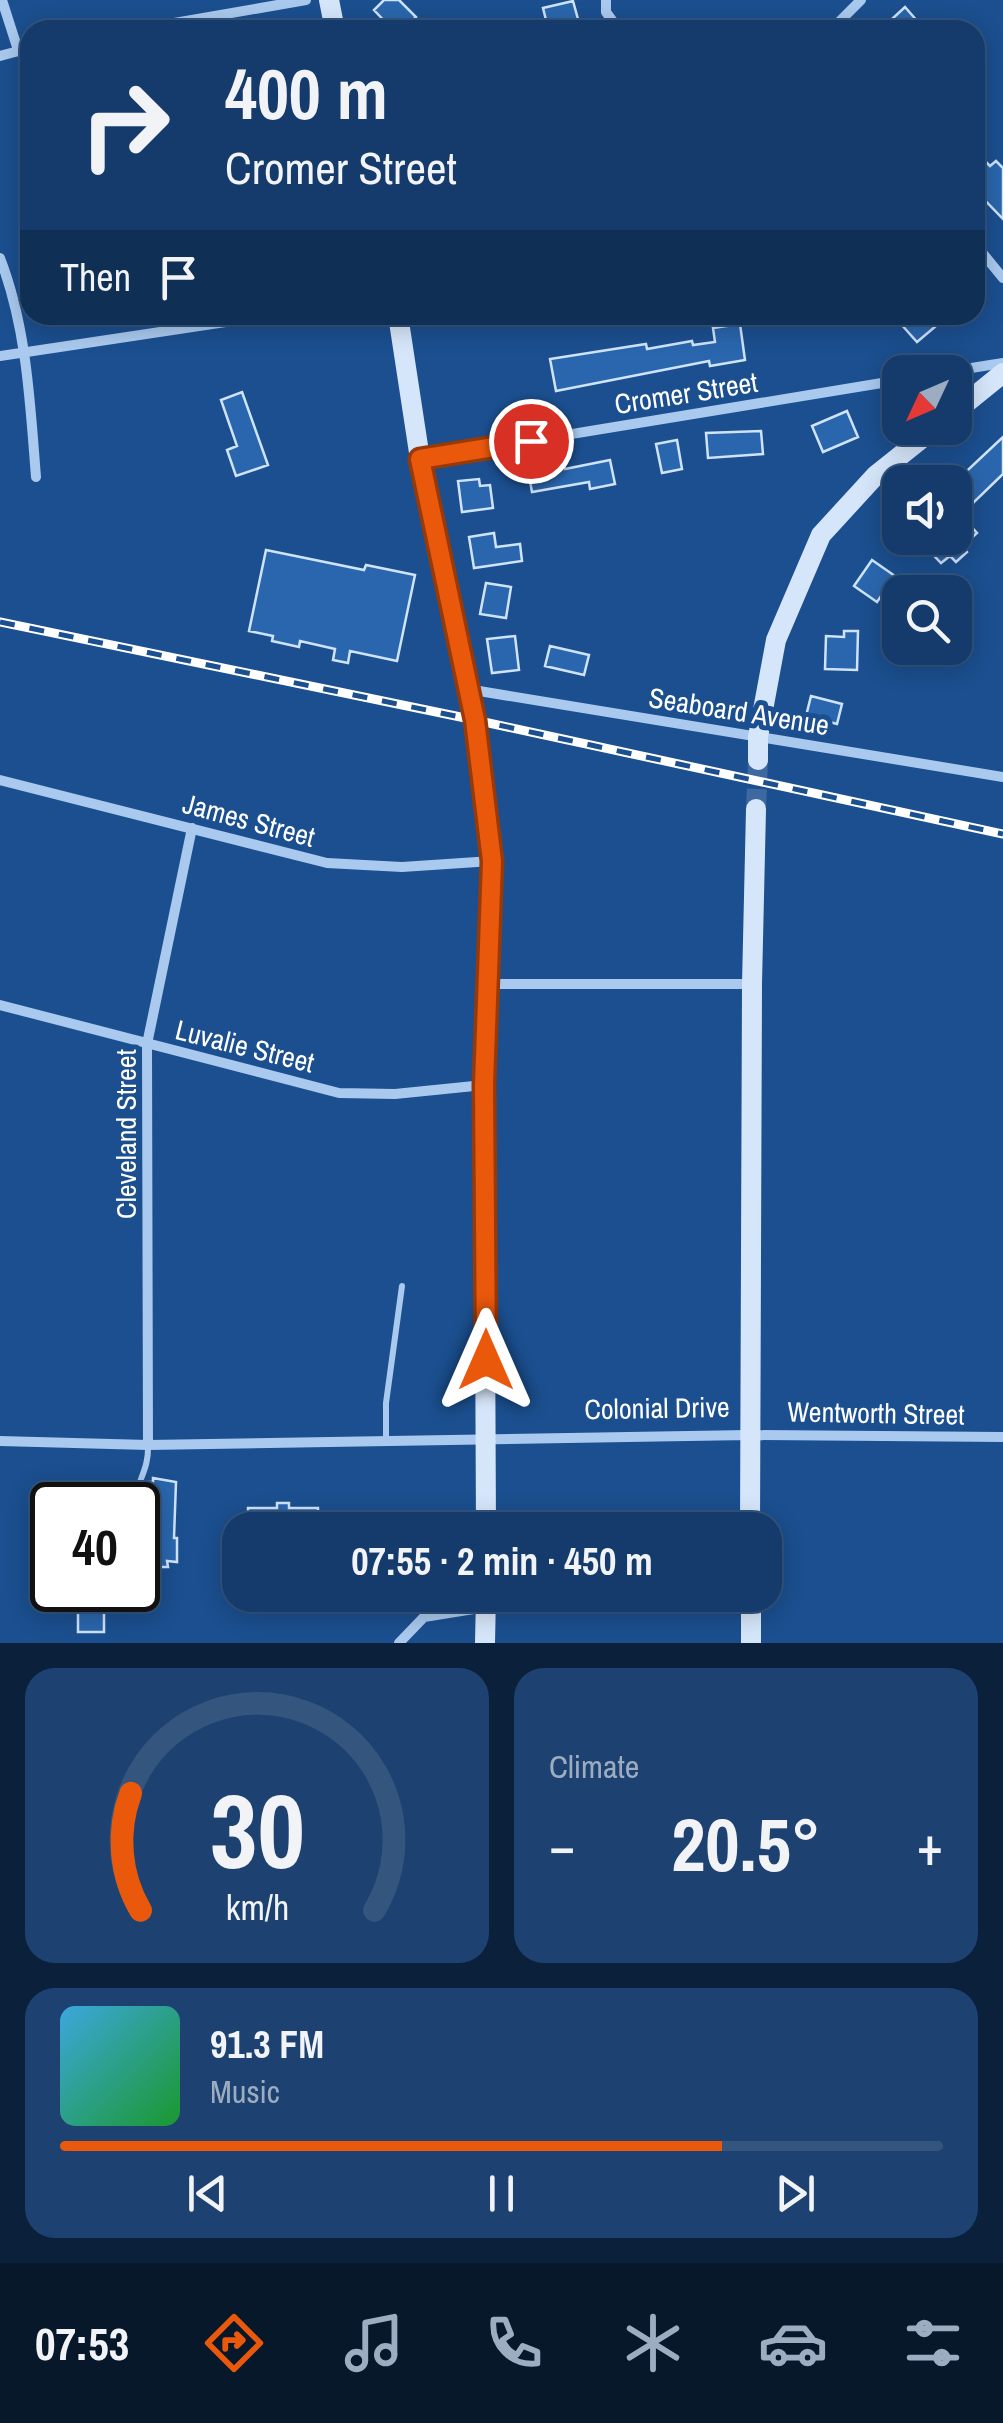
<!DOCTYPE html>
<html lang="en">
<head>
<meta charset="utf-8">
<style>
  body { margin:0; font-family:"Archivo Narrow",sans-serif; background:#1d4271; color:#f1f3f6; height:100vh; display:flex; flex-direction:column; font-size:38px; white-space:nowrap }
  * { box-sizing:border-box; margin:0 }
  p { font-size:32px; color:#9dadc1 }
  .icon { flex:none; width:55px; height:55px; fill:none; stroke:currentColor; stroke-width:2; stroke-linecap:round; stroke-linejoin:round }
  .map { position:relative; height:1643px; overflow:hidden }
  .sheet { display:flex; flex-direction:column; gap:25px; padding:25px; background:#0b203b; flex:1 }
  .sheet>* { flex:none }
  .top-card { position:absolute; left:20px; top:20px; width:965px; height:305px; border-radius:30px; box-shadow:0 5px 25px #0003,0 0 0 2px #33557e; background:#143b6b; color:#f1f3f6; overflow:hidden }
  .needle { width:65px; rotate:226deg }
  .fabs { position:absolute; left:882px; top:355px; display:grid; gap:20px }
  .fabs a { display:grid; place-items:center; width:90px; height:90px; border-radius:20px; background:#143b6b; box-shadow:0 5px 25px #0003,0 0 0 2px #33557e; font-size:50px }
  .speed { position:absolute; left:30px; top:1482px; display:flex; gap:20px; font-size:50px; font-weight:700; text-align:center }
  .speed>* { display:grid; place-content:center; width:130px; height:130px; border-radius:50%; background:#143b6b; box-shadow:0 5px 25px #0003,0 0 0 2px #33557e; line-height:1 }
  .speed .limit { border:5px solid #111; border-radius:15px; background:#fff; color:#111 }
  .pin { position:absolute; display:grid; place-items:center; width:85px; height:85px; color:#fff; margin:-42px; border:5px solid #fff; border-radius:50%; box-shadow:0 2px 10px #0007 }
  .me { position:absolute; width:110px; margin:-55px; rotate:0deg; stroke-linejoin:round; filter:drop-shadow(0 0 8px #0008) }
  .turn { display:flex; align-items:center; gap:35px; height:210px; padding:0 40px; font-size:45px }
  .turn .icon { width:130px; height:130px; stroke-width:2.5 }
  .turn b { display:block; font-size:70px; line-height:85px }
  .then { display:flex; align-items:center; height:95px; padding:0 40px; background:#0003; gap:20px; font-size:38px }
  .big { font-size:75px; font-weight:700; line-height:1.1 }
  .sheet .widget { flex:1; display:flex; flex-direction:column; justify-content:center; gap:15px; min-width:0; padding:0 35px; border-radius:30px; background:#1d4271 }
  .sheet .dial { align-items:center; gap:0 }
  .dial svg { height:260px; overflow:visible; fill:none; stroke:#33557e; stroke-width:7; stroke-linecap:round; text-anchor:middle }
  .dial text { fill:#f1f3f6; stroke:none }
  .song { display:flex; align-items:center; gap:30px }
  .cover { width:120px; height:120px; border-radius:15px; background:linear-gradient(135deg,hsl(200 70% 55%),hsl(130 70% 35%)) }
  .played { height:10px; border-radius:5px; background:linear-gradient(90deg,#ea580c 75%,#33557e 75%) }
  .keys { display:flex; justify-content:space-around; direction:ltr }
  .heat { display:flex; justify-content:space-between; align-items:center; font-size:55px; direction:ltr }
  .sheet .tiles { flex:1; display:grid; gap:25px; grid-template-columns:1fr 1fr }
  .widget:last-child { grid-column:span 2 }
  .trip { position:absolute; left:222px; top:1512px; width:560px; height:100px; border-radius:30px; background:#143b6b; box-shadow:0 5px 25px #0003,0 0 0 2px #33557e; font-weight:700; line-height:100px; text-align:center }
  .tabs { display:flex; height:160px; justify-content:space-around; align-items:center; background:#08182b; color:#9dadc1 }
  .tabs .icon { width:70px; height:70px }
  .tabs .current { color:#ea580c }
  .tabs b { font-size:45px; color:#f1f3f6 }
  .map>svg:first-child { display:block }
</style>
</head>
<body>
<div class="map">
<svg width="1003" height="1643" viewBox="0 0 1003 1643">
  <rect width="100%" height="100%" fill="#1b4f8f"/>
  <path fill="#2a66ad" stroke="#cfe3fa" stroke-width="2.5" d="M384 0H399L416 17 402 30H393L374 10Z
    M573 1 581 30H559L558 26 548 28 543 8Z
    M905 7 925 30H880Z
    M975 151 990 166 996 161 1003 168V219L975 190Z
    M910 315H949L917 342 900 323Z
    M740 324 745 360 710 366 709 361 556 391 550 359 646 344 647 349 692 341 693 345 715 342 713 328Z
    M242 392 268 465 236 476 227 450 237 446 221 400Z
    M847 411 858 437 823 452 812 426Z
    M761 431 763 454 708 458 706 433Z
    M1003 437V474L971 505 955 488V482Z
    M677 440 682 469 662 473 656 444Z
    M563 459 565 469 610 460 615 484 590 489 589 482 532 492 527 465Z
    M479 479 480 486 490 485 493 508 462 512 458 481Z
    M955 509 977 533 963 546 967 552 956 562 950 556 941 563 917 538H955Z
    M494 533 496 547 520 544 522 561 474 568 469 537Z
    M266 550 364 570 366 565 415 575 397 661 350 651 348 663 333 660 335 649 300 641 299 647 272 641 273 636 249 631Z
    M872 560 895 576 877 602 854 586Z
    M486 583 511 587 506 618 480 614Z
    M844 631H858L857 670 825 669 826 636 844 637Z
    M515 636 519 670 492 673 487 639Z
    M550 646 589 655 584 675 545 666Z
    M811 696 842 704 837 724 806 716Z
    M153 1478 176 1482 174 1538H177V1562L167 1561 168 1567H153L152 1561H143V1540H146L143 1496 147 1482H153Z
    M277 1503H289V1508H318V1530H248V1508H277Z
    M36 1525H52V1557H36Z
    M78 1590H111L112 1608H104V1632H78Z"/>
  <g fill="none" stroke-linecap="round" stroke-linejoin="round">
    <path stroke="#3d69a0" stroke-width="20" stroke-dasharray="20 10" stroke-linecap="butt" d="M756 809 758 760"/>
    <path stroke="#a9c9ee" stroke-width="6" d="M386 1440V1403L402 1286
      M135 1505C136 1480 149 1472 148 1445"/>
    <path stroke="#a9c9ee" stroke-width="10" d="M2 0 18 50
      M606 0V12L619 30
      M134 30 306 0
      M831 30 861 0
      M0 56 30 48
      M975 244 1003 278
      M0 258C27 328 30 403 36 477
      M0 356 273 315
      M946 372 1003 363
      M420 459 900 380
      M467 689 1003 777
      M0 780 327 863 402 867 492 861
      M488 984H752
      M0 1005 339 1093 395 1094 484 1085
      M0 1441 148 1445 748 1435 1003 1437
      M148 1445 147 1044 192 828
      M399 1643 424 1617 486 1607"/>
    <path stroke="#d6e6fa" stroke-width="20" d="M329 0 335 30
      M398 315 420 459 475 720 492 861 484 1085 486 1530
      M955 412 1003 373
      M758 760V737L776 640 821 535 876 475 935 428
      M750 1530 752 984 756 809
      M751 1595V1643
      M485 1643 486 1595"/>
    <g stroke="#fff" stroke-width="9">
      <path id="rail" d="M0 622 475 720 1003 834"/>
    </g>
    <use href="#rail" stroke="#1b4f8f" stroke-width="5" stroke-dasharray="15" stroke-linecap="butt"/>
  </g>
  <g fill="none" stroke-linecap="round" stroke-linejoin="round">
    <g stroke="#983908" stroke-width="25">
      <path id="route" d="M486 1360 484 1085 492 861 475 720 420 459 531 441"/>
    </g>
    <use href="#route" stroke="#ea580c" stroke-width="18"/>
  </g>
  <g text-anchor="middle" stroke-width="10" stroke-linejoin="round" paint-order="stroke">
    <g font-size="28" fill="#fff" stroke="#1b4f8f">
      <text transform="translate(686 393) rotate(-9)" y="10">Cromer Street</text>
      <text transform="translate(739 711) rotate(9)" y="10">Seaboard Avenue</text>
      <text transform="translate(249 820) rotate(15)" y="10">James Street</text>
      <text transform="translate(245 1046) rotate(14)" y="10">Luvalie Street</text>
      <text transform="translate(126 1134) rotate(-90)" y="10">Cleveland Street</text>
      <text transform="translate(657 1408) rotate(-1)" y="10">Colonial Drive</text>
      <text transform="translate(876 1413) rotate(1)" y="10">Wentworth Street</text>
    </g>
  </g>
</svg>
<div class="fabs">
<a><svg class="needle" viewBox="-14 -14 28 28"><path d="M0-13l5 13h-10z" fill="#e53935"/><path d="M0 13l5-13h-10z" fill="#9dadc1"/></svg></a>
<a><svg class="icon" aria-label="sound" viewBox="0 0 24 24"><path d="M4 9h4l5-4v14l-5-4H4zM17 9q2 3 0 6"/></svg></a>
<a><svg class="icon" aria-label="search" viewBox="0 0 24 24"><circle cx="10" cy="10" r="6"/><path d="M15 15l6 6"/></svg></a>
</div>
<div class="speed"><div class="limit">40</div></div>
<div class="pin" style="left:531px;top:441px;background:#d93025"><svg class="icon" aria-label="arrive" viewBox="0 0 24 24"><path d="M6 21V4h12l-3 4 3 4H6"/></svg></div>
<svg class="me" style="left:486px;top:1360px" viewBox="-20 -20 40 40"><path d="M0-17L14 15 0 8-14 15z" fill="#ea580c" stroke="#fff" stroke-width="4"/></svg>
<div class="trip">07:55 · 2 min · 450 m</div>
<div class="top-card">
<div class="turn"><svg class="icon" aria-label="right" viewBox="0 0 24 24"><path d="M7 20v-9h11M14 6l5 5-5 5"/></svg><div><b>400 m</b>Cromer Street</div></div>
<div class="then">Then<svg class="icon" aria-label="arrive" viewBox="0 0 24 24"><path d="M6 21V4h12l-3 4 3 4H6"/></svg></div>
</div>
</div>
<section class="sheet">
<div class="tiles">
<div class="widget dial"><svg viewBox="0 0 100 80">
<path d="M14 69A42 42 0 1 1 86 69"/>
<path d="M14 69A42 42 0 0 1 11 33" stroke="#ea580c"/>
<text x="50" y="56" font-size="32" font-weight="700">30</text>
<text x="50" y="72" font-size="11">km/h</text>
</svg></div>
<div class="widget"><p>Climate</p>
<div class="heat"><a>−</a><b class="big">20.5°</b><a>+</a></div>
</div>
<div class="widget">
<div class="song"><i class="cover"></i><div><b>91.3 FM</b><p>Music</p></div></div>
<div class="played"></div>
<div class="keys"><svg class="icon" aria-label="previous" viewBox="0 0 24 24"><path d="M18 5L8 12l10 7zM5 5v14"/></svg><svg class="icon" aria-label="pause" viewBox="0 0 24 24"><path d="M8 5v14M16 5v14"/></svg><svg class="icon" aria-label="next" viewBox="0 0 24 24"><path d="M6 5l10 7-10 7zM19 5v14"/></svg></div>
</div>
</div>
</section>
<nav class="tabs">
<b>07:53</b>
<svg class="icon current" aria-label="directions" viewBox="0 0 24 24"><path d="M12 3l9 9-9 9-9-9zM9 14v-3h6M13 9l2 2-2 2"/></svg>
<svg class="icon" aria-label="music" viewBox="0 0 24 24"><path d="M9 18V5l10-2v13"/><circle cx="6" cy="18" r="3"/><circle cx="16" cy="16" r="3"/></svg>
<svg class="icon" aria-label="phone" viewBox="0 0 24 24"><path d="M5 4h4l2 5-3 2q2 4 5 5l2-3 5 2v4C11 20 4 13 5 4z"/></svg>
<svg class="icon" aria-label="climate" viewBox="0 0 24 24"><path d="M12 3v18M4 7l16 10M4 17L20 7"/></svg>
<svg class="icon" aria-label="car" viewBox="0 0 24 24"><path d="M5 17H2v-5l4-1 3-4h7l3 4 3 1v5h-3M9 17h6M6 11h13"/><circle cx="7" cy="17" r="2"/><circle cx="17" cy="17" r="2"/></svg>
<svg class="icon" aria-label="filters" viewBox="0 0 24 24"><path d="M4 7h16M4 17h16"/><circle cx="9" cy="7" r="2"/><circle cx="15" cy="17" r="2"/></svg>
</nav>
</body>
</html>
